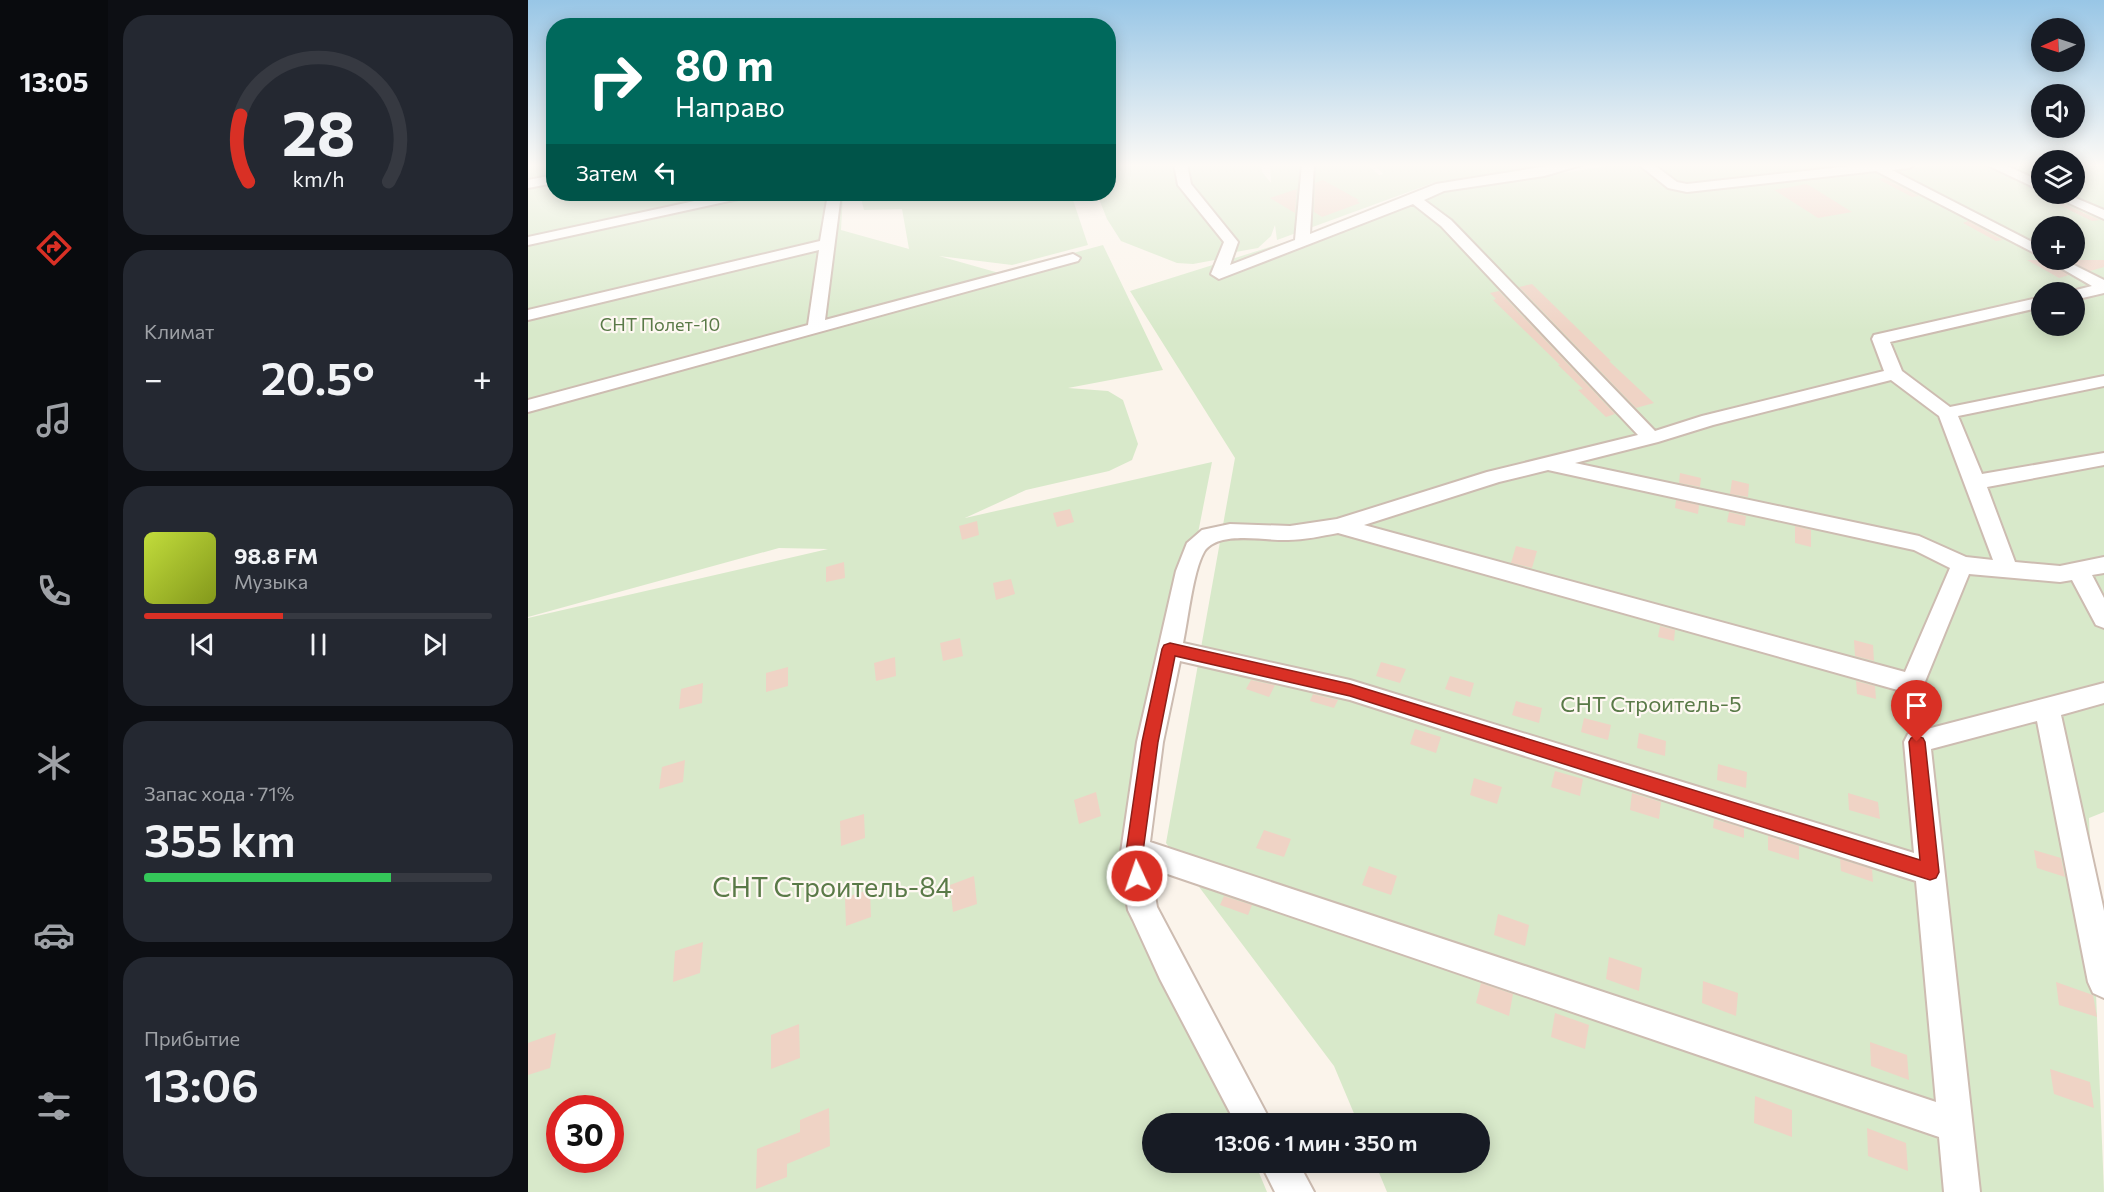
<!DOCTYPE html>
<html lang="ru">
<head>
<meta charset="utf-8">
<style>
  body { margin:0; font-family:Commissioner,sans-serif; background:#242831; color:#f1f3f6; height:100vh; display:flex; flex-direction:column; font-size:22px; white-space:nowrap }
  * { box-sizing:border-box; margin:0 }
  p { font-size:20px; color:#9ea1a6 }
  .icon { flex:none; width:33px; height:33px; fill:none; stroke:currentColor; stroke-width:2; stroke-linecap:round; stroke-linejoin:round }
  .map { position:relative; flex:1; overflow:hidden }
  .sheet { display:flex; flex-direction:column; gap:15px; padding:15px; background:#0d0f14; width:420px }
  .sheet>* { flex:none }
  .top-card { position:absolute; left:18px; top:18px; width:570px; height:183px; border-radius:24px; box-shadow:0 3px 15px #0003; background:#00695c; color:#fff; overflow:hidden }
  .needle { width:39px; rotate:267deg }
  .fabs { position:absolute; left:1503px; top:18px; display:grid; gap:12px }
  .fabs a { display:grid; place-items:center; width:54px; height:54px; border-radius:50%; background:#171b24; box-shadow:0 3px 15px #0003; font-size:30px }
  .speed { position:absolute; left:18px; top:1095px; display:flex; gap:12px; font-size:30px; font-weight:700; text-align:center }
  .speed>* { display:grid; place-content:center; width:78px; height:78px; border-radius:50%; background:#171b24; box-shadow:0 3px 15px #0003; line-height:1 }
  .speed .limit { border:9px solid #d22; background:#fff; color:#111 }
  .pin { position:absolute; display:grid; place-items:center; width:51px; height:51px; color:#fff; margin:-62px -26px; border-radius:50% 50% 50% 0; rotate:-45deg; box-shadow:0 0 6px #0007 }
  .pin .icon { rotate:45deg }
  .me { position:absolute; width:66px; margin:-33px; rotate:357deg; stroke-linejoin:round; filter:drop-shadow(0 0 4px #0008) }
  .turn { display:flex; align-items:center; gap:21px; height:126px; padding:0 30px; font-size:27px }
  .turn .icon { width:78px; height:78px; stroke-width:2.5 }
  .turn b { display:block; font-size:42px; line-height:51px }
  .then { display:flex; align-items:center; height:57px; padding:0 30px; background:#0003; gap:12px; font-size:22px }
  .big { font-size:45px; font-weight:600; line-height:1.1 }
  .sheet .widget { flex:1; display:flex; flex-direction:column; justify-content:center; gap:9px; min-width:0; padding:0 21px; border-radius:24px; background:#242831 }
  .sheet .dial { align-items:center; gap:0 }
  .dial svg { height:156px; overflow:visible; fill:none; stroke:#363941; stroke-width:7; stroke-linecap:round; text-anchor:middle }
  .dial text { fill:#f1f3f6; stroke:none }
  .song { display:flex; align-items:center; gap:18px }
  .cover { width:72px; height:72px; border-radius:9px; background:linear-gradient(135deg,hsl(70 70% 55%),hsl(70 70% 35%)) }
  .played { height:6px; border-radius:3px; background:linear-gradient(90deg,#d93025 40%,#363941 40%) }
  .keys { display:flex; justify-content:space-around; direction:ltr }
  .heat { display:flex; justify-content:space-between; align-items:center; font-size:33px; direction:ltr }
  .charge { height:9px; border-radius:4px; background:linear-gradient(90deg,#34c759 71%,#363941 0) }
  .trip { position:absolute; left:614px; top:1113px; width:348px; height:60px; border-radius:30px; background:#171b24; box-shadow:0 3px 15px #0003; font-weight:600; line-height:60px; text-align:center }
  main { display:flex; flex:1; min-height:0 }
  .menu { display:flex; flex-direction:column; width:108px; justify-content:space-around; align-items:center; background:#090b0e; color:#9ea1a6 }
  .menu .icon { width:42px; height:42px }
  .menu .selected { color:#d93025 }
  .menu b { font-size:27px; color:#f1f3f6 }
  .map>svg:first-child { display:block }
</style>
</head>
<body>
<main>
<nav class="menu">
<b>13:05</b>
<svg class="icon selected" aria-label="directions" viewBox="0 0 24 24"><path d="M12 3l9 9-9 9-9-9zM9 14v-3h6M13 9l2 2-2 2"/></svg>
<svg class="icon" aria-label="music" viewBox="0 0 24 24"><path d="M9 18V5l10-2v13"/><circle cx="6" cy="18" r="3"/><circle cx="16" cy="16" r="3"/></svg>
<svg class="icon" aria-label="phone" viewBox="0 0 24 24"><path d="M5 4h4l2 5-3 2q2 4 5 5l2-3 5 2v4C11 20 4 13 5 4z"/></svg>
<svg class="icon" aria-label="climate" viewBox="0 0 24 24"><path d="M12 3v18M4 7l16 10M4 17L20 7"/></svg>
<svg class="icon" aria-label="car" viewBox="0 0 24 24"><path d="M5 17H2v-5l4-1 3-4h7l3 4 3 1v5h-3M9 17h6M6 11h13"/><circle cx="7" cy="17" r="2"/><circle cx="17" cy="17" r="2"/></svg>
<svg class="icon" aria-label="filters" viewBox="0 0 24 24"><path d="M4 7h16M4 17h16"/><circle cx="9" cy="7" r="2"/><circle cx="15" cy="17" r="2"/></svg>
</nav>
<section class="sheet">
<div class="widget dial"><svg viewBox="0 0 100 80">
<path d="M14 69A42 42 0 1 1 86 69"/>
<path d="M14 69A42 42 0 0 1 10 35" stroke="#d93025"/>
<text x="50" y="56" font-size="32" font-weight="700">28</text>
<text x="50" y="72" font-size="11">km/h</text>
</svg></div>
<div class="widget"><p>Климат</p>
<div class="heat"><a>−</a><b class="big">20.5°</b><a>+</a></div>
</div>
<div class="widget">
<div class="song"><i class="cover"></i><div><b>98.8 FM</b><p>Музыка</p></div></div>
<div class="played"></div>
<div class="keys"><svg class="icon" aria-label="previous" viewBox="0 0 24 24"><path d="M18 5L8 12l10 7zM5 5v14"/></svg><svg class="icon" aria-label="pause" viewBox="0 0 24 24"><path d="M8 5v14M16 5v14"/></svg><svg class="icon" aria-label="next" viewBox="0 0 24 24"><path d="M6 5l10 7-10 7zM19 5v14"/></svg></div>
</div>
<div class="widget"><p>Запас хода · 71%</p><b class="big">355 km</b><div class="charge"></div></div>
<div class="widget"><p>Прибытие</p><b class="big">13:06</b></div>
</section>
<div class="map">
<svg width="1576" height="1192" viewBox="0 0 1576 1192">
  <rect width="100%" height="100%" fill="#fbf4eb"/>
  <path fill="#d8e9ca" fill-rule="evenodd" d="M0 164H25L26 194H315L313 230 381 249 374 209 336 210 332 194H543L560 245 484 265 411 256 471 273 575 245 635 370 540 388 580 391 595 400 610 444 604 460 581 471 498 490 437 518 684 462 606 859 711 1123 624 1124V1162L727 1163 739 1192H0V618L300 549 251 548 0 617ZM32 1108H82V1160H32Z
    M581 164H734V172L743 183 742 164H839L851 175 855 174 846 164H913L911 166 1046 164 973 176 905 183 749 240 747 225 743 236 730 248 702 253 692 259 665 264 649 263 593 241 579 219 569 194H580Z
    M1091 164H1106L1150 189 1342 173 1413 164H1513L1514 194H1546L1547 164H1576V812L1561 818 1576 1192H859L847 1163 951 1162V1124L830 1123 806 1066 638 843 707 458 602 291 917 192ZM1514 226H1546V260H1514ZM1514 292H1546V326H1514Z
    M1127 164H1336L1153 183Z"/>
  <path fill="#efd3c5" d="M1356 178 1391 196 1384 197 1350 179Z
    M795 180 831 200 829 201 832 203 794 217 786 212 787 183Z
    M1279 184 1324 212 1290 218 1246 190Z
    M769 189 767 213 742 198Z
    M1532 202 1572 220 1564 221 1527 203Z
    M1440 221 1475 240 1468 241 1435 223Z
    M1499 260H1517L1541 275 1531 278Z
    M1540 260H1576V267L1562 271Z
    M1004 284 1083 361H1081L1126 403 1108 408 991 287Z
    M971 291 1087 414 1078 417 1050 390 1055 389 1030 365H1032L965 300 968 299 962 293Z
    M1152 473 1173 478 1172 487 1151 483Z
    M1204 480 1221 484 1220 497 1202 494Z
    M1148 500 1171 505 1170 514 1147 508Z
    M542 509 546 522 529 527 525 513Z
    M1201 512 1218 516 1217 526 1199 522Z
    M449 521 451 535 434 540 431 526Z
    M1267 526 1283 530V547L1267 543Z
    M988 546 1009 551 1004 568 983 563Z
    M316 562 317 578 298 582V567Z
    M483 579 487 594 468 600 465 583Z
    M1132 626 1147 630 1146 641 1130 637Z
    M432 638 435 656 415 661 412 643Z
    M1326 640 1345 645 1346 661 1327 656Z
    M367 657 368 676 348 681 346 663Z
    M853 662 878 669 872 683 848 676Z
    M260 667V686L238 692V673Z
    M922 676 946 683 942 697 917 689Z
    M723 680 747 685 741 697 718 689Z
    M1328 681 1347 686 1348 699 1329 694Z
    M175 683 174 703 151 709 153 689Z
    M785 694 810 700 806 708 782 701Z
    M988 701 1014 708 1011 723 984 715Z
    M1056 718 1083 725 1080 740 1053 732Z
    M887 729 913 737 908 753 882 744Z
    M1111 733 1138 741 1137 756 1109 748Z
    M157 760 155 782 131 789 134 767Z
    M1190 764 1219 772 1218 788 1189 780Z
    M1027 771 1055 779 1052 796 1023 787Z
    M946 778 974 787 969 804 942 795Z
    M568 792 573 816 551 824 546 800Z
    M1104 793 1133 802 1131 819 1102 810Z
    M1320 793 1350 802 1352 819 1321 810Z
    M336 814 337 838 313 846 312 821Z
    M1186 819 1216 828V838L1185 828Z
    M736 830 763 839 756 857 728 848Z
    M1240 836 1271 846V860L1240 850Z
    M1506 850 1533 858 1537 877 1509 868Z
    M1312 859 1344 869 1345 882 1313 871Z
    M841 866 869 876 863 895 834 885Z
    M446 876 449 904 425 912 422 885Z
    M342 889 343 917 318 926 317 898Z
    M696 896 724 905 720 915 692 905Z
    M970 914 1001 925 997 946 966 935Z
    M175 942 172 973 145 982 147 951Z
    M1081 957 1114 968 1111 991 1078 979Z
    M1175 981 1210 993 1208 1016 1174 1003Z
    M1528 982 1565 995 1569 1017 1531 1005Z
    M953 983 985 994 981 1016 948 1003Z
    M1027 1013 1061 1025 1057 1049 1023 1037Z
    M271 1024 272 1058 243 1069V1035Z
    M28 1033 22 1068 0 1075V1043Z
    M1342 1042 1379 1055 1381 1080 1343 1066Z
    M1522 1069 1562 1082 1566 1108 1526 1094Z
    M1227 1096 1264 1110V1137L1226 1123Z
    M301 1108 302 1146 259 1164V1177L228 1189 229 1149 272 1132V1120Z
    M1339 1128 1378 1143 1380 1171 1340 1156Z"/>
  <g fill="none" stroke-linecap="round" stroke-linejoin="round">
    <g stroke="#cdbcb1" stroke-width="4">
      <path id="minor" d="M646 164H659L663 184 710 242 702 265 767 240 774 164H786L782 234 908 184 1032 164H1057L1016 176 916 191 896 200 923 220 1127 431 1174 416 1356 371 1344 339 1346 335 1514 297V307L1362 342 1374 371 1422 407 1576 376V386L1430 416 1454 474 1576 453V465L1459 487 1487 562 1532 566 1576 557V573L1564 575 1576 598V628L1568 625 1544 580 1532 582 1441 574 1396 684 1393 691 1384 694 810 533C794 536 776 540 760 540 737 541 690 530 676 552 665 571 660 620 655 643L822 680 1386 853 1376 742 1380 734 1576 683V703L1533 715 1576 911V998L1565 993 1560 982 1509 721 1403 749 1452 1192H1416L1411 1137 622 868 629 907 744 1124H708L632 979 605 920 600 910 592 859 609 742 648 571 659 543 674 530 702 524 762 526 809 519 959 472 1110 435 913 226 885 204 691 279 683 274 696 242 650 185ZM1363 380 1411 416 1465 560 1438 557 1391 536 1047 463 1130 442 1185 425ZM1020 470 1386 550 1422 568 1377 672 836 525 971 482ZM652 661 822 700 1388 881 1408 1102 622 842 635 742Z
        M1110 164H1125L1149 182 1159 184 1341 164H1387L1381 168 1364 170 1514 247V257L1348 171 1159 192 1140 188Z
        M1457 164H1475L1514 182V191Z
        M26 175V183L0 188V180Z
        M199 194H222L215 198 0 245V237Z
        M300 194H313L297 320 545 254 552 258 550 261 0 412V400L280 325 291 250 0 320V310L292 241Z
        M1521 194H1538L1576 210V219Z
        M1519 260H1536L1576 280V293L1546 300V292H1540L1564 286Z
        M732 1162H770L786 1192H747Z"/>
    </g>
    <use href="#minor" fill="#fff" fill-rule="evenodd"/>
  </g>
  <linearGradient id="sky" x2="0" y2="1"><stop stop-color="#98c6e6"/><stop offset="0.5" stop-color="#fdfaf6"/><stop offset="1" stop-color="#fdfaf6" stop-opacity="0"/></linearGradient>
  <rect width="1576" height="331" fill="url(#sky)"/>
  <path fill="#d93025" stroke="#8d1f18" stroke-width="1.5" d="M642 643 822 684 1392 860 1381 742 1383 738 1389 736 1395 738 1397 742 1411 872 1408 878 1402 880 822 696 647 656 630 742 614 859 618 876 615 882 609 885 603 882 597 859 614 742 634 649 636 645Z"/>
  <g text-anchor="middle" stroke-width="4.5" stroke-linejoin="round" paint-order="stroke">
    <g font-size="18" fill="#5a7a48" stroke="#fef8f2">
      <text x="132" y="331">СНТ Полет-10</text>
    </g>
    <g font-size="22" fill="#5a7a48" stroke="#fef8f2">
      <text x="1123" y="712">СНТ Строитель-5</text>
    </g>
    <g font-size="27" fill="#5a7a48" stroke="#fef8f2">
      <text x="304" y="897">СНТ Строитель-84</text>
    </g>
  </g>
</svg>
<div class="fabs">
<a><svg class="needle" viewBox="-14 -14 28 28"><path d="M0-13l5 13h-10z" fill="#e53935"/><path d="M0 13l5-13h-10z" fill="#9ea1a6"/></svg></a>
<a><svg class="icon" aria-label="sound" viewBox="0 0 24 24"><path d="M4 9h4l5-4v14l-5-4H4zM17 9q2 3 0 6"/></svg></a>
<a><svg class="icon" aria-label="layers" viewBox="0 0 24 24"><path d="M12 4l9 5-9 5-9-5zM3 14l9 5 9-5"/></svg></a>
<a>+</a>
<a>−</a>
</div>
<div class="speed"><div class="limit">30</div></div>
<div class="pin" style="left:1389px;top:742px;background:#d93025"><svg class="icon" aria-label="arrive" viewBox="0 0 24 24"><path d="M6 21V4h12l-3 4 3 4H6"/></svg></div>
<svg class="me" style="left:609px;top:876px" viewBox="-20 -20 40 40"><circle r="17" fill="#d93025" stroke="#fff" stroke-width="3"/><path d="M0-11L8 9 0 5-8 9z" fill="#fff"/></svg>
<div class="trip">13:06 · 1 мин · 350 m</div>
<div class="top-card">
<div class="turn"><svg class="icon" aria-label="right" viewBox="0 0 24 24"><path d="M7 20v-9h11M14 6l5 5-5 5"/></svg><div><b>80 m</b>Направо</div></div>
<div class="then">Затем<svg class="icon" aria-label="left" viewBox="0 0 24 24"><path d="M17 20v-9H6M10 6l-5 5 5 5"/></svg></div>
</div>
</div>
</main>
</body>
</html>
